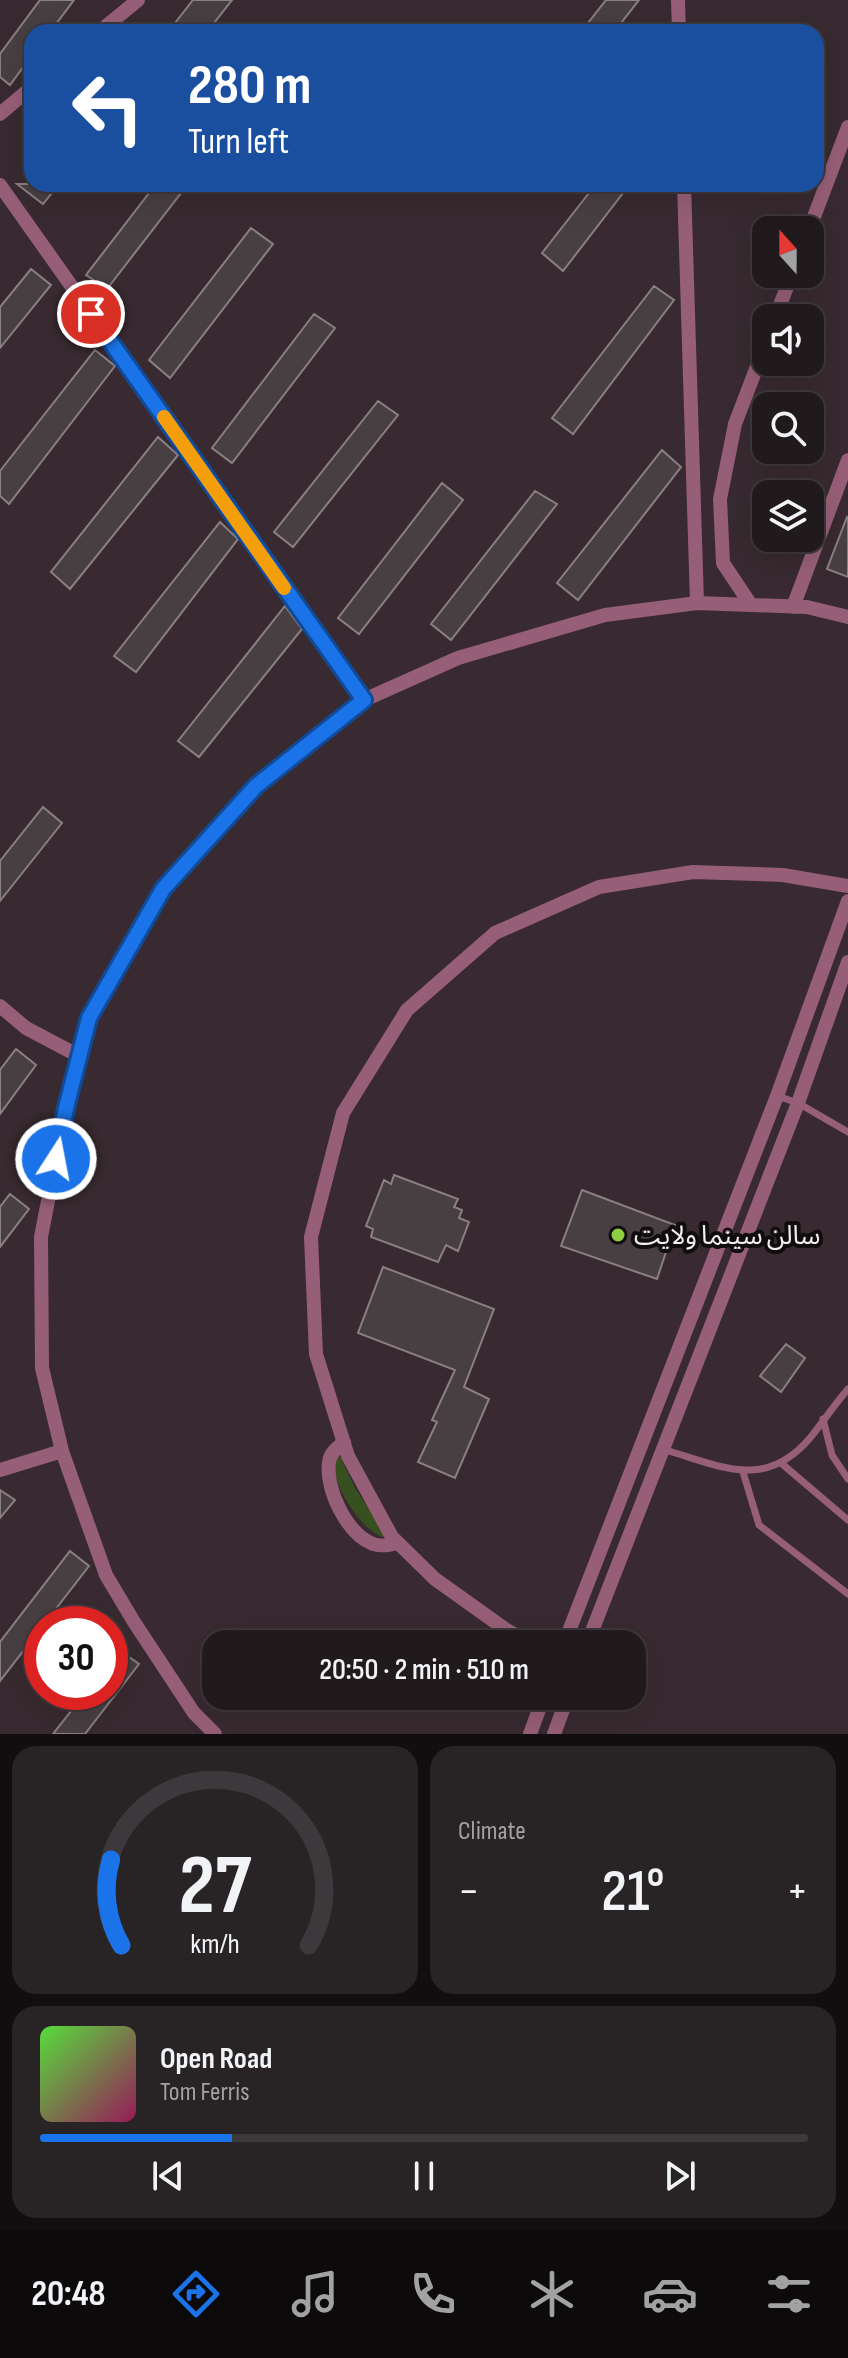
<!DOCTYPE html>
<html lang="en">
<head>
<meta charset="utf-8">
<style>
  body { margin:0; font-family:"Sofia Sans Condensed","Noto Sans Arabic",sans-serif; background:#282325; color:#f1f3f6; height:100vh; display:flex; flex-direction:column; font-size:30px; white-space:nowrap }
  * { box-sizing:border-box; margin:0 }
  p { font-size:26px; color:#a2a1a3 }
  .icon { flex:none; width:44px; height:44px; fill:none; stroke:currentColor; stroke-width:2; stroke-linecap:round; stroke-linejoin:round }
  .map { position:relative; height:1734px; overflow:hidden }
  .panel { display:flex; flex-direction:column; gap:12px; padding:12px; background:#120e0f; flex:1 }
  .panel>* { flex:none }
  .top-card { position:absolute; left:24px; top:24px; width:800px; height:168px; border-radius:24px; box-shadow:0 8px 32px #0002,0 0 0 2px #3d383b; background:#1a4fa0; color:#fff; overflow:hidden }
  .needle { width:52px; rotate:339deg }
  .buttons { position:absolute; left:752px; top:216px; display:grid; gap:16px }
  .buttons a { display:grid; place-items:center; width:72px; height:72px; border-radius:16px; background:#201a1c; box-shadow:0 8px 32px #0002,0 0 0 2px #3d383b; font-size:40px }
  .speed { position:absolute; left:24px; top:1606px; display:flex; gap:16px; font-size:40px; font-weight:700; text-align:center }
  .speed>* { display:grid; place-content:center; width:104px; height:104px; border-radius:50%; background:#201a1c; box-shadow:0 8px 32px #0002,0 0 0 2px #3d383b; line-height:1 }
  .speed .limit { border:12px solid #d22; background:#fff; color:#111 }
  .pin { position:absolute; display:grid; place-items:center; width:68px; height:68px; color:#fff; margin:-34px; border:4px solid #fff; border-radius:50%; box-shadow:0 2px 8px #0007 }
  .me { position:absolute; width:88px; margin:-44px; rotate:11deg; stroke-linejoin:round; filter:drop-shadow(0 0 6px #0008) }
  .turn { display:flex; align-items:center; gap:28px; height:168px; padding:0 32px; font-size:36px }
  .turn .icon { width:104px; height:104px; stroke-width:2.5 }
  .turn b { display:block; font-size:56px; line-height:68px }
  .big { font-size:60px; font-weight:600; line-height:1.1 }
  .panel .card { flex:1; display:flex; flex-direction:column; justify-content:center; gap:12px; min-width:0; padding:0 28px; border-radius:24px; background:#282325 }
  .panel .dial { align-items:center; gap:0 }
  .dial svg { height:208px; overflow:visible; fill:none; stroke:#3d383b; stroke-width:7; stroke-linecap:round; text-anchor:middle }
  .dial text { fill:#f1f3f6; stroke:none }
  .song { display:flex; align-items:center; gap:24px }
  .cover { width:96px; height:96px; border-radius:12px; background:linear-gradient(135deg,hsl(110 70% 55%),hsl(330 70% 35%)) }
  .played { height:8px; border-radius:4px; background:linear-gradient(90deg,#1a73e8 25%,#3d383b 25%) }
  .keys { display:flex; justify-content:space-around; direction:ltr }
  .heat { display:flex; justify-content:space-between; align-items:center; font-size:44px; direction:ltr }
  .panel .tiles { flex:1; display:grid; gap:12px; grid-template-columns:1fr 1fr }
  .card:last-child { grid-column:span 2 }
  .trip { position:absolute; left:202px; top:1630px; width:444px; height:80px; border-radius:24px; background:#201a1c; box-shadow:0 8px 32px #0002,0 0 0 2px #3d383b; font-weight:600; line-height:80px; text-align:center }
  .tab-bar { display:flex; height:128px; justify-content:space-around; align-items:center; background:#0d0a0b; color:#a2a1a3 }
  .tab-bar .icon { width:56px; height:56px }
  .tab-bar .active { color:#1a73e8 }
  .tab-bar b { font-size:36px; color:#f1f3f6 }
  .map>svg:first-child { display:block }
</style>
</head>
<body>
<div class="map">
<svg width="848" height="1734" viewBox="0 0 848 1734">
  <rect width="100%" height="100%" fill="#2a2225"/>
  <path fill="#382a30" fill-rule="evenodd" d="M0 0H848V1734H0ZM32 32H816V184H32ZM766 230H810V274H766ZM766 318H810V362H766ZM766 406H810V450H766ZM766 494H810V538H766ZM42 1624H110V1692H42ZM216 1644H632V1696H216Z"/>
  <path fill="#385020" d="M340 1456 355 1488 388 1538C367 1537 341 1497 336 1477 334 1470 335 1464 336 1457Z"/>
  <path fill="#483f43" stroke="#8a7f83" stroke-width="2" d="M40 0H74L50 32H32V55L10 85 0 77V54Z
    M193 0H232L207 32H168Z
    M606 0H639L614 32H581Z
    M17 184H59L43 204Z
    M156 184H188L107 289 86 275Z
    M596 184H630L563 271 542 253Z
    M251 228 273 244 170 378 149 360Z
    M31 269 51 285 0 348V307Z
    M654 286 674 300 573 434 552 418Z
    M314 314 335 328 232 463 212 448Z
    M95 350 115 366 9 504 0 496V471Z
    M378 401 398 415 293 547 274 532Z
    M158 437 178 455 70 589 51 572Z
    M662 450 681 467 578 600 557 583Z
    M442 483 463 500 359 634 338 618Z
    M535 491 557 504 451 640 431 624Z
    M847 517 848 518V577L827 569Z
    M220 522 238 539 136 672 114 656Z
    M285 606 302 629 199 757 178 741Z
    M43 807 62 823 0 901V861Z
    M16 1049 36 1065 0 1114V1070Z
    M394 1175 458 1199 454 1207 462 1210 459 1218 469 1222 458 1251 446 1245 438 1262 371 1237 373 1229 366 1226 384 1180 391 1184Z
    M582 1190 675 1225 657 1279 561 1246Z
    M10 1194 29 1209 0 1247V1207Z
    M383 1267 494 1309 464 1387 489 1399 455 1478 418 1462 437 1422 432 1420 455 1370 358 1333Z
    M786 1344 805 1358 781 1392 760 1376Z
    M0 1490 15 1500 0 1518Z
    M70 1551 89 1566 0 1681V1642Z
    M119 1650 139 1664 85 1734H53L86 1692H110V1662Z"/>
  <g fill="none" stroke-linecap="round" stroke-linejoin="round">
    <path stroke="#975f77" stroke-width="7" d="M777 1096 798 1103 848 1132
      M823 1419 832 1455 848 1479
      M662 1449C719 1465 764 1492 810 1438 823 1422 834 1405 848 1389
      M781 1463 848 1520
      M743 1472 759 1525 848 1594"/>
    <path stroke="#975f77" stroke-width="14" d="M678 0 679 32
      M99 32 138 0
      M0 114 32 87
      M684 184 697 603
      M0 185 364 700
      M809 230 848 127
      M775 318 792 274
      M751 605 723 563 720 499 735 424 766 343
      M793 607 848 460
      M0 1006 26 1028 79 1056
      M344 1442C337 1448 330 1453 329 1462 325 1489 347 1534 373 1544 381 1547 390 1545 398 1543
      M0 1470 62 1451
      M532 1644 505 1629 435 1579 392 1537 348 1456 316 1354 311 1237 343 1113 407 1010 495 933 599 887 693 872 783 875 848 886
      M564 1644 777 1096 848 901
      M587 1644 798 1103 848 962
      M215 1734 194 1713 134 1622 106 1575 62 1451 42 1368 41 1237 66 1108 89 1018 163 889 256 786 364 700 458 658 605 615 697 603 807 607 848 617
      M530 1734 544 1696
      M554 1734 568 1696"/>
  </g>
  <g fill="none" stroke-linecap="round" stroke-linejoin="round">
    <g stroke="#114b97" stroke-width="20">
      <path id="route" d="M56 1159 66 1108 89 1018 163 889 256 786 364 700 91 314"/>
    </g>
    <use href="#route" stroke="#1a73e8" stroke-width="14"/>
    <path stroke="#f59e0b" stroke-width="14" d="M164 417 284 588"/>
  </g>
  <circle fill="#8ece43" stroke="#100d0e" stroke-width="3" cx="618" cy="1235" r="8"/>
  <g text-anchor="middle" stroke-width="8" stroke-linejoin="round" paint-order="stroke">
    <g font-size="26" fill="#f2edef" stroke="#100d0e" text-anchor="start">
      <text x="634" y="1244">سالن سینما ولایت</text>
    </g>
  </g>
</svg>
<div class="buttons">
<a><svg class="needle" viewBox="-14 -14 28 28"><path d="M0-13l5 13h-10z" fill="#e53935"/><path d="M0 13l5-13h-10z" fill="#a2a1a3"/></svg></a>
<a><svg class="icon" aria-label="sound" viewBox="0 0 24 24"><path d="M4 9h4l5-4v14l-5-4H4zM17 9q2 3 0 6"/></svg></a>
<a><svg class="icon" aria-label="search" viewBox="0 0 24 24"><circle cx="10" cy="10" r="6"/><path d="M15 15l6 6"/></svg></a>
<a><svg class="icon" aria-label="layers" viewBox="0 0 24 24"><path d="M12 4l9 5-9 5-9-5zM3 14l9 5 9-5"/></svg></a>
</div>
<div class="speed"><div class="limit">30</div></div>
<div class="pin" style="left:91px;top:314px;background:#d93025"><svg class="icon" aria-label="arrive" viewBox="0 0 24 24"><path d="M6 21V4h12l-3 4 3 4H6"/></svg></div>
<svg class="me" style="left:56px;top:1159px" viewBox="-20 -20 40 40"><circle r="17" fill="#1a73e8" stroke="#fff" stroke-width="3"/><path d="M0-11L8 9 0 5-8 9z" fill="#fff"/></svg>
<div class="trip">20:50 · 2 min · 510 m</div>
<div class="top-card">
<div class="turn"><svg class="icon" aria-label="left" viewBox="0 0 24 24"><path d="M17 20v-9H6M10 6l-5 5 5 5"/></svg><div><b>280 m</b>Turn left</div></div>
</div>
</div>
<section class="panel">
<div class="tiles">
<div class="card dial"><svg viewBox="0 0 100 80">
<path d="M14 69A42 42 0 1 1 86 69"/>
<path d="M14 69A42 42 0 0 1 10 36" stroke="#1a73e8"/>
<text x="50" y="56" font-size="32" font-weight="700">27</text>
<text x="50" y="72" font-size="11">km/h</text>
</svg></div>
<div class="card"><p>Climate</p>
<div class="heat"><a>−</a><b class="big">21°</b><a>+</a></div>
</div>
<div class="card">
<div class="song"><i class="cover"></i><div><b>Open Road</b><p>Tom Ferris</p></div></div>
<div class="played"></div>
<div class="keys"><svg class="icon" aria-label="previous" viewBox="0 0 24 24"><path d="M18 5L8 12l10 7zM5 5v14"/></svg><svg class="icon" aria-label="pause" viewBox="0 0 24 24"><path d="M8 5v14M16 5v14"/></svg><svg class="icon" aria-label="next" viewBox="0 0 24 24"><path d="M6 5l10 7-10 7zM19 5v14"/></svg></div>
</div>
</div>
</section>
<nav class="tab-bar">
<b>20:48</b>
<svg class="icon active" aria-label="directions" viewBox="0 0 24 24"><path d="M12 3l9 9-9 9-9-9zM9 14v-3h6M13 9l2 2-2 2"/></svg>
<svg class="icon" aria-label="music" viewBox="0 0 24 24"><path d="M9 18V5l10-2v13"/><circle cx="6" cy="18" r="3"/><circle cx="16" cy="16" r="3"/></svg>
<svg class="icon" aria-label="phone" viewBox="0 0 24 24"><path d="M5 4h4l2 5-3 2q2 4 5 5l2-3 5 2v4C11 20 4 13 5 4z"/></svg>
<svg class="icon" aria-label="climate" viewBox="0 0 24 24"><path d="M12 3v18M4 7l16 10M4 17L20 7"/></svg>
<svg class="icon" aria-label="car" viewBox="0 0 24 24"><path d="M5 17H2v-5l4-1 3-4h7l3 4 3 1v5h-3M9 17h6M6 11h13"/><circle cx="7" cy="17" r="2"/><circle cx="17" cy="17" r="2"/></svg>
<svg class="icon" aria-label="filters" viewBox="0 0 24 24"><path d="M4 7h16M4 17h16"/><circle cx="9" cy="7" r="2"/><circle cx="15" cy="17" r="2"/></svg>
</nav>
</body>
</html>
